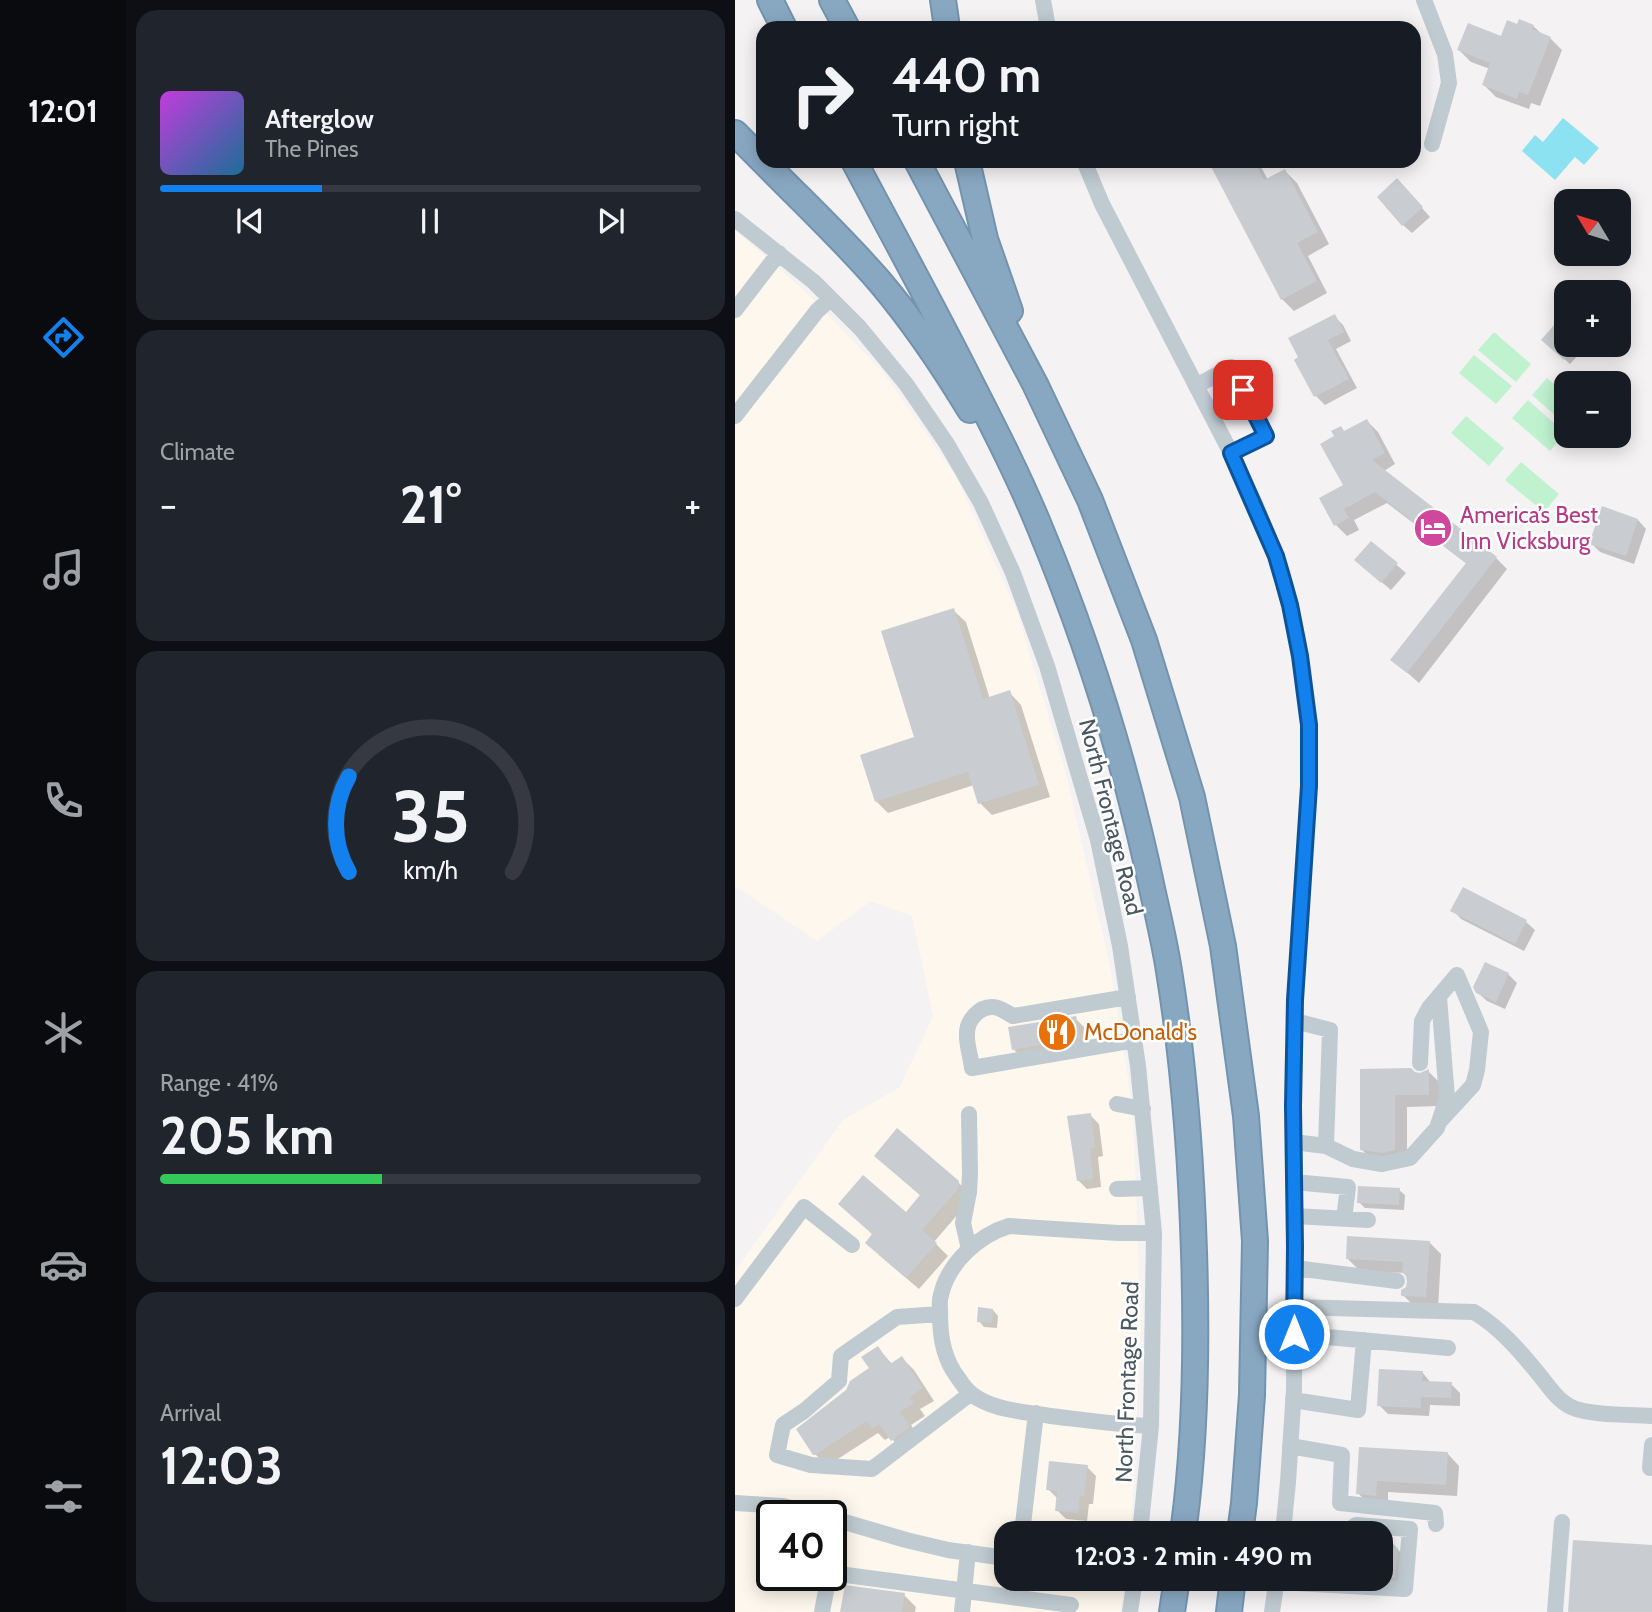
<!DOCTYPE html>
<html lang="en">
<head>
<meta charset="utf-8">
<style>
  body { margin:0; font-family:Cabin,sans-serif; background:#20242c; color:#f1f3f6; height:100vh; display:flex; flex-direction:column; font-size:26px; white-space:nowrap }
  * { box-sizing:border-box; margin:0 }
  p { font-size:23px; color:#9ea1a6 }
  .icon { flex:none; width:38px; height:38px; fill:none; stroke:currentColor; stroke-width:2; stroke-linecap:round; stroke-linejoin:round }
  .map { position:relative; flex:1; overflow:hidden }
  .panel { display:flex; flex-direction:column; gap:10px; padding:10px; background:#0d0f14; width:609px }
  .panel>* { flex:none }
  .top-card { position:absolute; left:21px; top:21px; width:665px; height:147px; border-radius:21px; box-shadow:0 4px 18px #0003; background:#171b24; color:#f1f3f6; overflow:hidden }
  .needle { width:46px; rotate:308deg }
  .buttons { position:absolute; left:819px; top:189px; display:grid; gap:14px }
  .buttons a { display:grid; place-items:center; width:77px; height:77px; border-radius:14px; background:#171b24; box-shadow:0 4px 18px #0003; font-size:35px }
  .speed { position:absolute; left:21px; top:1500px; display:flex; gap:14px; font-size:35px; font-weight:700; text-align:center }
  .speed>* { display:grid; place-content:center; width:91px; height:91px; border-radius:50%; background:#171b24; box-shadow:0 4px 18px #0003; line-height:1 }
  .speed .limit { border:4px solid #111; border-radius:10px; background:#fff; color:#111 }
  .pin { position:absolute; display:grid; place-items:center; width:60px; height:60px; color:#fff; margin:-30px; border-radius:14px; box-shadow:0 4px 10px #0006 }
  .me { position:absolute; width:77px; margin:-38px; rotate:0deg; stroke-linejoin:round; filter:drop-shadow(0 0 5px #0008) }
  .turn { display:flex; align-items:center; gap:24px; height:147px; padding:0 21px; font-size:32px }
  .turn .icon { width:91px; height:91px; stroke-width:2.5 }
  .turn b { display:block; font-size:49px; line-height:60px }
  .big { font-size:52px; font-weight:800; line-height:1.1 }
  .panel .tile { flex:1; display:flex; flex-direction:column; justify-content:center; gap:10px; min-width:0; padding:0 24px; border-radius:21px; background:#20242c }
  .panel .dial { align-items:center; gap:0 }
  .dial svg { height:182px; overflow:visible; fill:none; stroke:#363941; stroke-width:7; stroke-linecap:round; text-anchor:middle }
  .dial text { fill:#f1f3f6; stroke:none }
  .song { display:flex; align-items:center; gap:21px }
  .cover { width:84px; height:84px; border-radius:10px; background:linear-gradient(135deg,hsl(290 70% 55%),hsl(200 70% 35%)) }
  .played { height:7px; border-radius:4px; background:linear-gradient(90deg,#1381ed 30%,#363941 30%) }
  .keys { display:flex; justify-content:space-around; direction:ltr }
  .heat { display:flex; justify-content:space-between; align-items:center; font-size:38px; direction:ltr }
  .charge { height:10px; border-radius:5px; background:linear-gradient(90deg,#34c759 41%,#363941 0) }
  .trip { position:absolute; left:259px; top:1521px; width:399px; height:70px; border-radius:21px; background:#171b24; box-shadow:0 4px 18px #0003; font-weight:800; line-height:70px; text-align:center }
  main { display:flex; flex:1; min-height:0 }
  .tab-bar { display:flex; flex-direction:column; width:126px; justify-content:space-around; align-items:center; background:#090b0e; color:#9ea1a6 }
  .tab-bar .icon { width:49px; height:49px }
  .tab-bar .current { color:#1381ed }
  .tab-bar b { font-size:32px; color:#f1f3f6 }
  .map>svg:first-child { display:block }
</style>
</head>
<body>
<main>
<nav class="tab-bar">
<b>12:01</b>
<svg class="icon current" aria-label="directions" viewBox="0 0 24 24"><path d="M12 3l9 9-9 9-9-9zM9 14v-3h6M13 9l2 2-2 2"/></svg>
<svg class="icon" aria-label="music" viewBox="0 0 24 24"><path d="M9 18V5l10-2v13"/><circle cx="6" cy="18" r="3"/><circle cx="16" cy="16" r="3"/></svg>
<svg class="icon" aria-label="phone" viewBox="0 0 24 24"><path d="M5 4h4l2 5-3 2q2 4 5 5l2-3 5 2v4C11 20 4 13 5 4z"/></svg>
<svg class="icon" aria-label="climate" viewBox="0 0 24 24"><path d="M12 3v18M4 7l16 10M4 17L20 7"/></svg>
<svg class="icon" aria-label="car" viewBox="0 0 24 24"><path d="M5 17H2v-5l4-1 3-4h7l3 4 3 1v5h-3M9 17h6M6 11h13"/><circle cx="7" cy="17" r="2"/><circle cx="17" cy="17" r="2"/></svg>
<svg class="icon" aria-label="filters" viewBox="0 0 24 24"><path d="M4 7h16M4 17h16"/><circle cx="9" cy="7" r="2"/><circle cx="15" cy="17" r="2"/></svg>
</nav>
<section class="panel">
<div class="tile">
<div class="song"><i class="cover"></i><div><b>Afterglow</b><p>The Pines</p></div></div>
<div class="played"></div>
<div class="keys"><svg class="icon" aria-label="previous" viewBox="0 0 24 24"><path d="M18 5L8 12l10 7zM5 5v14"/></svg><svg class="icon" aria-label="pause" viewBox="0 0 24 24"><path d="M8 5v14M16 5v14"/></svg><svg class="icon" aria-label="next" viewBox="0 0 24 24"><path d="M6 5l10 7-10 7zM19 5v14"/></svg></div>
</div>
<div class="tile"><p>Climate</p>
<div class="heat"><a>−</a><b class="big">21°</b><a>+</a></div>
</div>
<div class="tile dial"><svg viewBox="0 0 100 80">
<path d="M14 69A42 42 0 1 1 86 69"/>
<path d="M14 69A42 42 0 0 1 14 27" stroke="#1381ed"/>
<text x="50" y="56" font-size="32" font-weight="700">35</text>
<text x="50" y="72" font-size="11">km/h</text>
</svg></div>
<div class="tile"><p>Range · 41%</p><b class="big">205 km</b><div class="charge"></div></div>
<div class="tile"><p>Arrival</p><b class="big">12:03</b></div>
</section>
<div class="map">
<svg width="917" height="1612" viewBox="0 0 917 1612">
  <rect width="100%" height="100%" fill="#f4f2f2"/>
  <path fill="#fdf7ed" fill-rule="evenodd" d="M0 230 72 293 146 370 221 476 282 612 331 774 375 966 398 1111 406 1328 396 1533H271V1578L391 1579 385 1612H0V1271L108 1120 165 1087 198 1016 177 916 136 901 82 941 0 886ZM37 1516H96V1575H37Z"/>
  <path fill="#c0f2d0" d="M759 332 796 364 781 382 743 350Z
    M739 355 777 386 761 404 724 373Z
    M812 378 831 394V425L797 395Z
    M793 400 830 433 815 451 777 418Z
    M731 416 769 448 754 466 716 433Z
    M786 462 824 494 809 512 770 480Z"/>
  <path fill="#8ce2f0" d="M828 118 864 148 849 165 840 157 820 180 787 151 800 135 808 142Z"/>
  <path fill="#0003" d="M785 21 798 26 808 35 815 38 827 50 805 106 796 103 794 109 761 97 749 85 755 69 736 62 724 50 767 38 783 26Z
    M477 161H523L533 180 550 171 562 183 594 244 573 256 592 293 559 311 547 299Z
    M671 190 695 217 677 233 668 225Z
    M599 316 608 325 616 341 601 349 622 388 590 405 581 396 562 360Z
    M820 327 831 336V345H841L847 351 835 364 814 345Z
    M632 421 643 432 660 464 649 471 761 558 772 569 684 683 658 660 732 564 652 503 619 520 624 530 612 536 601 525 610 486V432Z
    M903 520 911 529 899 564 865 552 856 543Z
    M636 543 671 573 656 590 631 569Z
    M218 610 231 622 255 699 274 692 286 705 315 797 257 815 245 803 239 785 153 813 141 801 181 738Z
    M718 910 791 922 800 930 789 951 726 919Z
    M773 974 782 983 770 1009 752 1001 742 992Z
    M340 1018 349 1027 353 1046 288 1058 279 1050Z
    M626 1071 685 1075 693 1071 705 1083V1106L672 1107V1162L639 1161 626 1149Z
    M355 1115 364 1124 368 1156 363 1157 366 1187 352 1189 343 1180Z
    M153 1167 223 1182 235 1195V1200L199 1242 213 1256 184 1289 144 1255 171 1214 186 1196Z
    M664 1190 670 1195 669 1210 630 1208 624 1202Z
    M694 1242 706 1254 703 1309 680 1307 668 1295 674 1282 671 1273 625 1271 613 1259Z
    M258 1310 263 1316 262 1328 249 1327 244 1321Z
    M143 1348 157 1364 167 1358 179 1370 199 1401 185 1409 190 1416 176 1425 186 1440 169 1452 155 1437 150 1440 143 1433 92 1466 80 1454 113 1391 136 1369Z
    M687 1372 696 1383 716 1384 725 1393V1406L695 1405 694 1416 653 1414 644 1405Z
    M625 1449 712 1453 724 1466 722 1496 653 1492V1507L635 1506 623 1493Z
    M352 1467 361 1476 358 1504H354L352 1521 331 1519 322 1510 323 1499 313 1489Z
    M646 1539 655 1540 671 1559 669 1586 642 1585 636 1578H646Z
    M169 1595 181 1607 180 1612H107Z"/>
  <path fill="#c9cdd1" d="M784 19 799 25 797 29 816 37 793 95 784 92 782 99 747 85 755 63 722 50 733 23 766 36 772 20 782 24Z
    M473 161H519L529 180 550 169 583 232 562 243 582 281 546 300Z
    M662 178 688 207 667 226 642 197Z
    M600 314 609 332 593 340 614 379 579 397 559 360 563 357 553 338Z
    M820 324 831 334V345H842L829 360 806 340Z
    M632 419 650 453 637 460 762 557 672 673 655 660 731 563 640 492 609 509 614 518 599 526 584 498 608 485 585 444 599 436 596 431 606 426 609 431Z
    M867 506 903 519 891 556 854 544Z
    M636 541 663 563 646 583 619 560Z
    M219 608 248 699 275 690 304 785 243 804 233 772 140 802 125 755 179 737 146 631Z
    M728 887 792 920 780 944 715 911Z
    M750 962 774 973 761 1002 741 993 738 987Z
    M341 1016 345 1038 277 1050 273 1027Z
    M676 1068 680 1072 685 1073 694 1069V1095H660V1150L647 1153 625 1150V1069Z
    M356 1113 360 1148H355L358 1179 342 1181 332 1116Z
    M162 1128 224 1181V1188L187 1230 202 1243 171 1278 130 1243 137 1234 103 1204 128 1175 171 1212 185 1195 139 1156Z
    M623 1186 665 1188 664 1205 622 1203Z
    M612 1236 695 1241 691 1297 666 1296V1290L671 1287 672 1282 671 1276 667 1272 668 1262 611 1259Z
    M243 1307 258 1309 257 1323 242 1322Z
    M143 1346 155 1364 167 1356 188 1388 175 1397 179 1403 165 1412 175 1427 156 1441 144 1424 137 1429 132 1421 80 1455H78L61 1429 111 1390 115 1381 134 1368 126 1357Z
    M644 1369 688 1371 687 1381 717 1382 716 1398 686 1397V1408L642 1406Z
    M624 1447 713 1452 711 1485 642 1481 641 1496 621 1494Z
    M314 1461 353 1465 349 1496H345L343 1513 320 1511 322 1491 311 1490Z
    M646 1537 656 1538 655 1547 663 1548 660 1578 646 1577Z
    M838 1540 917 1545V1612H833Z
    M110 1585 170 1593 167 1612H105Z"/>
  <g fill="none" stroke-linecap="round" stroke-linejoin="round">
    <g stroke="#7393ae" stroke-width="28">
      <path id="highway" d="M35 0 49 28
        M97 0 112 28
        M208 0 212 28
        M0 133 28 161
        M28 161C67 201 108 239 145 282 177 320 209 367 235 410
        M119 161C158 235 199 309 237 385 261 432 285 479 305 528 354 646 392 768 418 893 424 919 430 945 434 971 449 1064 456 1158 459 1252 462 1345 461 1440 448 1533
        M182 161 300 384 355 500 409 640 457 797 488 946 511 1116 520 1241 517 1395 509 1503 505 1533
        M232 161 250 239 275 311
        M437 1612 442 1578
        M494 1612 498 1578"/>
    </g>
    <path stroke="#bfcad1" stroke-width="16" d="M308 0 313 28
      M689 0 710 54 714 83 697 144
      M349 161 367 204 496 453 521 506 541 556 555 605 565 656 574 725V786L560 1000 558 1106 560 1247 559 1389 553 1482 548 1533
      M0 219 79 282 125 328 171 384 212 444 246 503 278 573 312 666 363 840 385 946 403 1066 419 1233 416 1426 405 1533
      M0 310 44 253
      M461 386 496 367 531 435 496 453
      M0 416 82 311 95 299
      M393 997 278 1016C272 1013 265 1007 258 1007 244 1006 232 1021 232 1033 231 1044 236 1057 237 1068L400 1040
      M685 1063 687 1021 694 1008 722 975 746 1032 742 1070 738 1085 704 1122
      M382 1104 408 1109
      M234 1114 235 1174 234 1192 228 1223 234 1249
      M558 1142 591 1146 595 1030 560 1021
      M591 1146 618 1159 647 1164 675 1158 702 1128 712 1098 704 997
      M559 1182 613 1187 609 1219
      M382 1189 415 1188
      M559 1216 633 1220
      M560 1268 662 1281
      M0 1299 69 1207 117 1245
      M560 1307 739 1312C764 1327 784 1350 802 1372 814 1386 823 1403 841 1409 863 1416 894 1414 917 1416
      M205 1314 162 1317 106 1356 104 1381 69 1411 48 1425 42 1455 76 1465 137 1469 235 1394
      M559 1334 713 1348
      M558 1400 623 1410 629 1340
      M416 1426C382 1425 349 1420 316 1416 292 1412 265 1411 244 1399 232 1393 226 1382 219 1372 207 1353 205 1333 205 1311 205 1306 204 1300 206 1295 213 1263 244 1235 274 1226L383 1233H419
      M555 1446 607 1455 605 1503 700 1513 701 1524
      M915 1468 917 1445
      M0 1503 48 1506 89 1516
      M96 1518 171 1540 213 1550 271 1558
      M548 1531 569 1533
      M287 1533 301 1413
      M96 1573 336 1605
      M542 1582 670 1589 675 1529 621 1525 610 1533
      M87 1612 94 1575
      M227 1612 233 1552
      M395 1612 400 1578
      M537 1612 542 1578
      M820 1612 827 1522"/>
    <use href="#highway" stroke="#88a8c2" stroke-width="24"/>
  </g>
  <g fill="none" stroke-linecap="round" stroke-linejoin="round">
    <g stroke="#0c549a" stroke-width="18">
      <path id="route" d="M508 390 531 436 496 453 541 556 548 580 555 605 565 656 574 725V786L560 1000 558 1106 560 1247 559 1334"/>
    </g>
    <use href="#route" stroke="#1381ed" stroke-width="12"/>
  </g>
  <defs>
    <g id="hotel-disc" transform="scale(2.0125)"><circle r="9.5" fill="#d1479c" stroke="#fff"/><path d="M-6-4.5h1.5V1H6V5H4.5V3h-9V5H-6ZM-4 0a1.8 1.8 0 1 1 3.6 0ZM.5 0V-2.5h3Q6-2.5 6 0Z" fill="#fff"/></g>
    <g id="restaurant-disc" transform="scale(2.0125)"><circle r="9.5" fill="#e8710a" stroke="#fff"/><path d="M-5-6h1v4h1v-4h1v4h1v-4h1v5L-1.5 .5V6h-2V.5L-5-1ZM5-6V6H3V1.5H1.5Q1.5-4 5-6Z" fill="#fff"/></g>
  </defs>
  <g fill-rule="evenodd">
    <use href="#hotel-disc" x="698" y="528"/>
    <use href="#restaurant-disc" x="322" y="1032"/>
  </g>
  <g text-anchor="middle" stroke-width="5" stroke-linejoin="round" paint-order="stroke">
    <g font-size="23" fill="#b23c85" stroke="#fff" text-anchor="start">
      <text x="725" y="523">America’s Best<tspan x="725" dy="26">Inn Vicksburg</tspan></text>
    </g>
    <g font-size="23" fill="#495760" stroke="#fff">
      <text transform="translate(376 817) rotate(76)" y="8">North Frontage Road</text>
      <text transform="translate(392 1382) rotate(-88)" y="8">North Frontage Road</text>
    </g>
    <g font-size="23" fill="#c56008" stroke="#fff" text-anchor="start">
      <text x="349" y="1040">McDonald's</text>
    </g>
  </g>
</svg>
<div class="buttons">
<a><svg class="needle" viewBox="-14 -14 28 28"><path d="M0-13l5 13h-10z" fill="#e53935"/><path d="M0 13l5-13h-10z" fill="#9ea1a6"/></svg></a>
<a>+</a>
<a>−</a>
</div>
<div class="speed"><div class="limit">40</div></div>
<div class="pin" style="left:508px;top:390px;background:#d93025"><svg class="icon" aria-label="arrive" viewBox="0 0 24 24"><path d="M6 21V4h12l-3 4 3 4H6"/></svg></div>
<svg class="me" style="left:559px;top:1334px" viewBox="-20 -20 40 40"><circle r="17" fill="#1381ed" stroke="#fff" stroke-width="3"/><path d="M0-11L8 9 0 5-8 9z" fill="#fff"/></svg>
<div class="trip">12:03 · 2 min · 490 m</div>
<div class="top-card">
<div class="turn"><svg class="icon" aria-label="right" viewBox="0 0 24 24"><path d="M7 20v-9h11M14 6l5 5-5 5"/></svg><div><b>440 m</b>Turn right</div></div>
</div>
</div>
</main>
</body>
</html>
